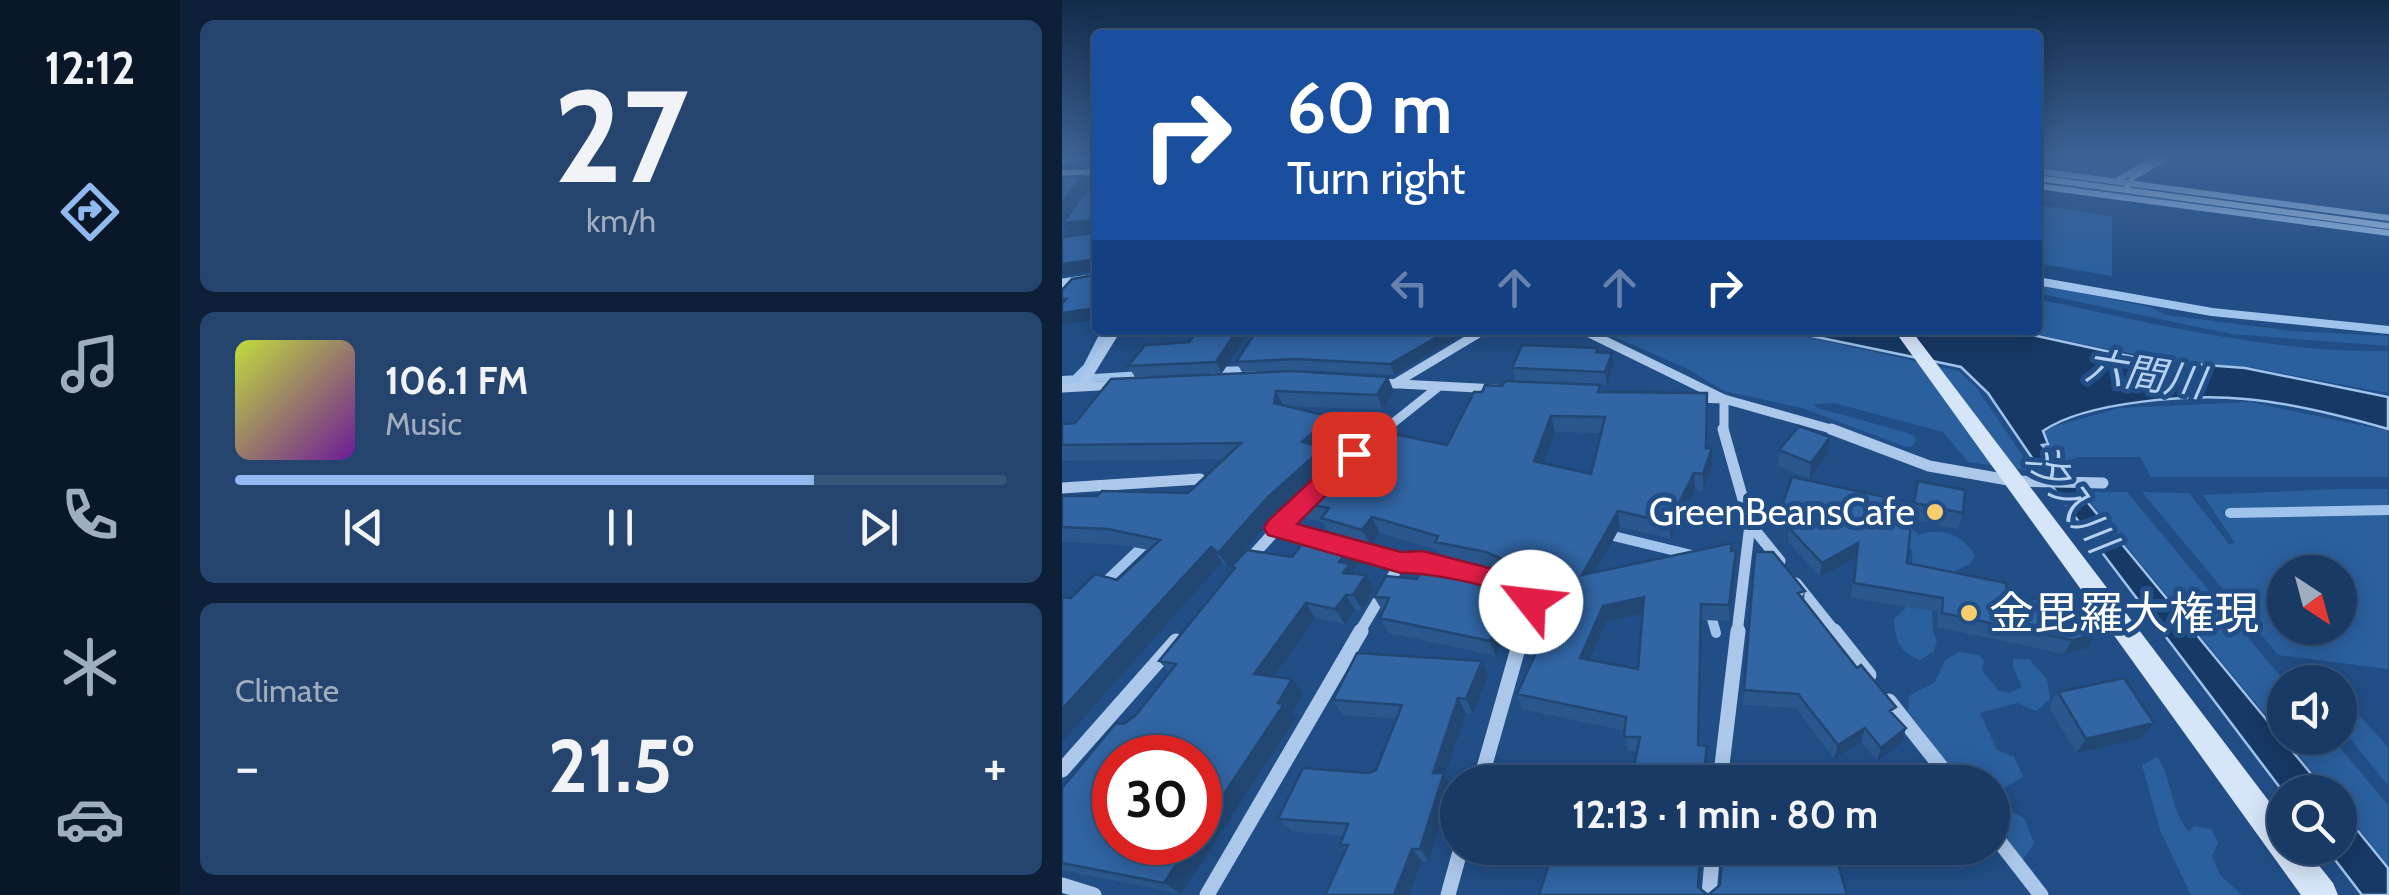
<!DOCTYPE html>
<html lang="en">
<head>
<meta charset="utf-8">
<style>
  body { margin:0; font-family:Cabin,"Noto Sans JP",sans-serif; background:#26456e; color:#f1f3f6; height:100vh; display:flex; flex-direction:column; font-size:38px; white-space:nowrap }
  * { box-sizing:border-box; margin:0 }
  p { font-size:32px; color:#9fadbf }
  .icon { flex:none; width:55px; height:55px; fill:none; stroke:currentColor; stroke-width:2; stroke-linecap:round; stroke-linejoin:round }
  .map { position:relative; flex:1; overflow:hidden }
  .panel { display:flex; flex-direction:column; gap:20px; padding:20px; background:#0e2038; width:882px }
  .panel>* { flex:none }
  .banner { position:absolute; left:30px; top:30px; width:950px; height:305px; border-radius:10px; box-shadow:0 5px 25px #0003,0 0 0 2px #375479; background:#1a4fa0; color:#fff; overflow:hidden }
  .needle { width:65px; rotate:144deg }
  .controls { position:absolute; left:1205px; top:555px; display:grid; gap:20px }
  .controls a { display:grid; place-items:center; width:90px; height:90px; border-radius:50%; background:#193a65; box-shadow:0 5px 25px #0003,0 0 0 2px #375479; font-size:50px }
  .speed { position:absolute; left:30px; top:735px; display:flex; gap:20px; font-size:50px; font-weight:700; text-align:center }
  .speed>* { display:grid; place-content:center; width:130px; height:130px; border-radius:50%; background:#193a65; box-shadow:0 5px 25px #0003,0 0 0 2px #375479; line-height:1 }
  .speed .limit { border:15px solid #d22; background:#fff; color:#111 }
  .pin { position:absolute; display:grid; place-items:center; width:85px; height:85px; color:#fff; margin:-42px; border-radius:20px; box-shadow:0 5px 15px #0006 }
  .me { position:absolute; width:110px; margin:-55px; rotate:299deg; stroke-linejoin:round; filter:drop-shadow(0 0 8px #0008) }
  .turn { display:flex; align-items:center; gap:35px; height:210px; padding:0 30px; font-size:45px }
  .turn .icon { width:130px; height:130px; stroke-width:2.5 }
  .turn b { display:block; font-size:70px; line-height:85px }
  .lanes { display:flex; align-items:center; height:95px; padding:0 30px; background:#0003; justify-content:center; gap:50px; direction:ltr }
  .lanes .off { opacity:.35 }
  .big { font-size:75px; font-weight:800; line-height:1.1 }
  .panel .tile { flex:1; display:flex; flex-direction:column; justify-content:center; gap:15px; min-width:0; padding:0 35px; border-radius:15px; background:#26456e }
  .panel .dial { align-items:center; gap:0 }
  .dial b { font-size:130px; line-height:1 }
  .song { display:flex; align-items:center; gap:30px }
  .cover { width:120px; height:120px; border-radius:15px; background:linear-gradient(135deg,hsl(70 70% 55%),hsl(280 70% 35%)) }
  .played { height:10px; border-radius:5px; background:linear-gradient(90deg,#90b9f0 75%,#375479 75%) }
  .keys { display:flex; justify-content:space-around; direction:ltr }
  .heat { display:flex; justify-content:space-between; align-items:center; font-size:55px; direction:ltr }
  .trip { position:absolute; left:378px; top:765px; width:570px; height:100px; border-radius:50px; background:#193a65; box-shadow:0 5px 25px #0003,0 0 0 2px #375479; font-weight:800; line-height:100px; text-align:center }
  main { display:flex; flex:1; min-height:0 }
  .menu { display:flex; flex-direction:column; width:180px; justify-content:space-around; align-items:center; background:#0a1728; color:#9fadbf }
  .menu .icon { width:70px; height:70px }
  .menu .current { color:#90b9f0 }
  .menu b { font-size:45px; color:#f1f3f6 }
  .map>svg:first-child { display:block }
</style>
</head>
<body>
<main>
<nav class="menu">
<b>12:12</b>
<svg class="icon current" aria-label="directions" viewBox="0 0 24 24"><path d="M12 3l9 9-9 9-9-9zM9 14v-3h6M13 9l2 2-2 2"/></svg>
<svg class="icon" aria-label="music" viewBox="0 0 24 24"><path d="M9 18V5l10-2v13"/><circle cx="6" cy="18" r="3"/><circle cx="16" cy="16" r="3"/></svg>
<svg class="icon" aria-label="phone" viewBox="0 0 24 24"><path d="M5 4h4l2 5-3 2q2 4 5 5l2-3 5 2v4C11 20 4 13 5 4z"/></svg>
<svg class="icon" aria-label="climate" viewBox="0 0 24 24"><path d="M12 3v18M4 7l16 10M4 17L20 7"/></svg>
<svg class="icon" aria-label="car" viewBox="0 0 24 24"><path d="M5 17H2v-5l4-1 3-4h7l3 4 3 1v5h-3M9 17h6M6 11h13"/><circle cx="7" cy="17" r="2"/><circle cx="17" cy="17" r="2"/></svg>
</nav>
<section class="panel">
<div class="tile dial"><b>27</b><p>km/h</p></div>
<div class="tile">
<div class="song"><i class="cover"></i><div><b>106.1 FM</b><p>Music</p></div></div>
<div class="played"></div>
<div class="keys"><svg class="icon" aria-label="previous" viewBox="0 0 24 24"><path d="M18 5L8 12l10 7zM5 5v14"/></svg><svg class="icon" aria-label="pause" viewBox="0 0 24 24"><path d="M8 5v14M16 5v14"/></svg><svg class="icon" aria-label="next" viewBox="0 0 24 24"><path d="M6 5l10 7-10 7zM19 5v14"/></svg></div>
</div>
<div class="tile"><p>Climate</p>
<div class="heat"><a>−</a><b class="big">21.5°</b><a>+</a></div>
</div>
</section>
<div class="map">
<svg width="1327" height="895" viewBox="0 0 1327 895">
  <rect width="100%" height="100%" fill="#214e87"/>
  <path fill="#2b609f" fill-rule="evenodd" d="M979 156 1064 170 1050 179 975 169Z
    M975 181 1326 229V232L975 185Z
    M975 205 1050 216V276L975 263Z
    M975 284 1088 307 1104 315 1229 331 1326 336V346L1169 334 975 293Z
    M975 299C1090 323 1208 353 1326 351V393L1187 367 1117 363 951 330H975Z
    M537 330H715L897 371 914 387 971 471 906 462 881 432 772 403 751 404 756 408 846 433 854 438 851 446 844 447 740 408 662 391 626 369Z
    M1188 402 1326 431V477H1089L1078 457H1015L1000 464 982 446 988 444 983 432 989 427 1058 408Z
    M1276 489H1326V506L1160 511 1166 518 1326 514V669L1216 655 1080 492 1127 493 1167 544 1173 543 1141 495ZM1222 572H1278V628H1222Z
    M1020 492H1065L1223 682 1222 738H1270L1326 805V865L1278 805V792H1267Z
    M846 526 857 535C880 526 901 535 913 556L908 564 893 571 892 579 869 587 871 632 875 640 872 651 858 660C837 652 833 640 832 619L843 609C844 590 852 567 850 550L842 544Z
    M897 652 917 655 922 661 920 670 936 690 947 693 960 687 951 668V659H967L985 679 988 699 974 711 955 703 918 713 935 750 952 757 961 777 938 790 941 807 962 818 972 843 960 861 930 827V782H898L846 711 847 696 873 682 883 660Z
    M1278 694 1326 747V785L1278 727Z
    M1095 757C1112 782 1107 808 1127 832L1132 826 1149 829 1156 843 1150 856 1158 875 1180 895H1129L1098 830 1080 765Z"/>
  <path fill="#173966" stroke="#9fc3eb" stroke-width="2.5" d="M721 330H947L1090 361 1183 368 1326 397V429C1281 416 1231 403 1183 399 1131 394 1024 401 981 431L986 444 980 445 1004 473 1015 479 1017 492 1264 792 1222 793 983 477 926 393 899 367Z
    M1278 809 1326 868V895H1300L1264 848H1278Z"/>
  <g fill="none" stroke-linecap="round" stroke-linejoin="round">
    <path stroke="#9fc3eb" stroke-width="6" d="M975 171 1327 218
      M1054 181 1096 156
      M975 186 1327 233"/>
    <path stroke="#9fc3eb" stroke-width="8" d="M975 281 1150 312 1327 330
      M151 371 190 370
      M13 379 25 367 44 330
      M0 380 80 375"/>
    <path stroke="#9fc3eb" stroke-width="10" d="M1168 513 1327 510
      M543 534 630 555 631 559
      M41 584 84 543
      M648 612 654 633"/>
    <path stroke="#abc8ea" stroke-width="6" d="M0 173 35 172
      M975 178 1327 226
      M1064 190 1071 177 1107 156"/>
    <path stroke="#abc8ea" stroke-width="9" d="M0 283 35 278
      M521 330 662 399 776 431
      M318 383 435 389
      M332 384 422 330
      M19 387 54 330
      M0 388 56 385
      M632 398 662 399V431
      M321 431 375 388"/>
    <path stroke="#abc8ea" stroke-width="11" d="M661 429 688 524 675 633
      M769 429 867 466 952 481 1041 483
      M283 462 324 429
      M0 488 138 479
      M688 524 718 561
      M215 528 259 540
      M281 546 339 562 376 566
      M185 562 241 500
      M436 582 458 587 469 602 460 633
      M734 583 774 633
      M297 633 339 562"/>
    <path stroke="#abc8ea" stroke-width="15" d="M772 631 807 675
      M827 701 891 782
      M0 770 114 641
      M418 782 461 631
      M658 782 676 631
      M930 832 979 895
      M0 885 32 895
      M145 895 299 631
      M386 895 399 848
      M647 895 651 848"/>
    <path fill="#abc8ea" fill-rule="evenodd" d="M12 156H32L0 164V158Z"/>
    <path fill="#d6e5f8" fill-rule="evenodd" d="M832 330H849L1222 821V848H1243L1271 883 1276 895H1239Z"/>
  </g>
  <path fill="#2a578d" fill-rule="evenodd" d="M136 330H188L160 373 73 377 66 366 127 342Z
    M241 330H408L332 375 238 370 180 372 174 362Z
    M536 353H550L551 366 545 385 454 381 450 368Z
    M326 377 332 392 321 410 223 406 269 417 277 432 259 447 268 463 216 512 167 568 160 562 0 742V597L9 598 55 580 87 550 60 545 0 542V496L126 493 162 459 0 461V424L13 423 49 379Z
    M538 385 539 392 645 448H650V465L641 491 633 489 609 539 558 527 534 572 670 551 673 567 667 621 640 620 637 745 645 746 646 760 643 778 752 782H569L575 751H565L563 731 460 709 455 694 475 650 473 642 495 598 475 594 463 583 430 568 380 558 376 550 318 533 309 546 268 534 261 522 238 517 229 501 294 456 385 445 420 392 440 386ZM493 432 539 433 529 474 481 463ZM581 614 576 669 528 660 544 622Z
    M768 437 766 453 748 479 716 466 717 450Z
    M856 481 901 513 896 529 849 519 845 563 945 605 1026 648 1002 654 875 627 876 612 789 598 793 558 758 577 726 542 727 528 729 527 720 518 721 503 851 502Z
    M230 557 297 562 291 570 294 574 304 575 312 590 300 610H293L283 624 253 618 212 677 241 694 230 713 234 718 119 894 0 870V788L74 715 107 672 97 661Z
    M449 585 454 600 434 656 327 633 318 618 321 612 312 597Z
    M743 591 742 600 831 715 840 742 815 761 799 742 772 759 734 708 681 705 682 690Z
    M426 676 411 714 404 713 383 775 390 787 367 861H360L347 895H263L284 851 278 845 281 836 230 831 216 819 314 770 335 719 281 715 271 700Z
    M996 692 1092 723 1080 738 1014 753 987 707Z"/>
  <path fill="#224773" d="M21 176 26 185 0 220V202Z
    M31 220 35 230 7 233 1 223Z
    M28 260 35 270 0 275V264Z
    M35 307V319L1 324 0 322V313Z
    M175 330H188L160 373 154 362Z
    M387 330H408L332 375 328 364Z
    M550 353 551 366 545 385 543 372Z
    M326 377 332 392 321 410 315 395Z
    M214 391 222 406 212 403Z
    M489 416 493 432 476 477 472 461Z
    M269 417 277 432 248 457 240 442Z
    M768 437 766 453 748 479 749 463Z
    M261 448 268 463 216 512 167 568 156 553 206 497Z
    M650 448V465L641 491V474Z
    M632 473 633 489 609 539 607 523Z
    M556 511 558 527 523 591 520 575Z
    M310 517 318 533 309 546 300 530Z
    M796 543 793 558 758 577 760 563Z
    M149 547 160 562 0 742V709Z
    M289 547 297 562 291 570 296 579 290 588 277 562Z
    M674 551 673 567 667 621V605Z
    M304 575 312 590 300 610 291 595Z
    M449 585 454 600 434 656 428 641Z
    M284 595 293 610 283 624 273 609Z
    M582 597 584 613 544 622 522 673 518 658 541 606Z
    M244 603 253 618 204 688 192 674Z
    M639 604 640 620 637 759 636 745Z
    M1034 634 1026 648 1002 654 1010 640Z
    M420 661 426 676 411 714 404 699Z
    M230 679 241 694 230 713 234 718 119 894 102 883 129 842H138V830Z
    M396 698 404 713 383 775 390 787 367 861 358 849 371 773Z
    M1092 723 1080 738 1014 753 1024 739Z
    M803 728 799 742 772 759 776 745Z
    M844 728 840 742 815 761 819 748Z
    M645 746 646 760 643 782 641 778Z
    M638 848H640L637 895 636 887Z
    M350 849 360 861 347 895H332Z"/>
  <path fill="#3165a4" stroke="#224773" stroke-width="2.5" fill-rule="evenodd" d="M21 176 0 202V177Z
    M35 176V225L31 220 1 223Z
    M35 227V266L28 260 0 264V237L30 233Z
    M35 270 34 308 0 313V304L4 299H0V290L10 279 33 275Z
    M136 330H175L154 362 66 366 83 345 127 342Z
    M241 330H387L328 364 233 359 174 362 193 333Z
    M460 345 536 348 534 352 550 353 543 372 450 368Z
    M231 371 326 377 315 395 214 391 212 403 269 417 240 442 261 448 206 497 156 553 149 547 0 709V597L9 598 33 574 55 580 98 540 46 529 0 527V496H35L40 491 126 493 179 443 0 445V424L13 423 49 379Z
    M443 381 538 385 536 392 645 393 644 448H650L641 474 632 473 607 523 556 511 520 575 670 543 669 551H674L667 605 639 604 636 745 645 746 641 778 692 780 747 767 752 782H569L578 737H562L564 717 455 694 478 644 473 642 502 584 470 578 458 567 424 552 373 542 376 536 310 517 300 530 259 518 267 508 229 501 283 453 294 456 318 431 385 445 412 392H420L423 385 440 386ZM489 416 543 417 529 474 472 461ZM582 597 576 669 518 658 541 606Z
    M737 426 768 437 749 463 717 450Z
    M730 477 851 503 845 563 944 583 945 605 1004 592 1034 634 1010 640 880 613 881 598 792 583 796 543 760 563 727 528 739 521 721 503Z
    M856 481 903 490 901 513 852 503Z
    M247 535 289 547 277 562 288 564 281 573 304 575 291 595H284L273 609 244 603 192 674 230 679 216 703 222 704 138 830V758H52V842H129L102 883 0 863V788L54 723 62 724 74 715 114 664 97 661 173 568 170 566 185 550 230 557Z
    M693 552H711L743 591 736 593 795 668 799 665 834 707 828 711 844 728 819 748 803 728 776 745 736 694 682 690Z
    M364 560 418 571 449 585 428 641 318 618 327 598 312 597 324 576 355 579Z
    M295 653 420 661 404 699 396 698 371 773H382L358 849H350L332 895H263L286 845H278L286 824 216 819 241 768 306 773 314 770 340 705 271 700Z
    M1062 678 1092 723 1024 739 996 692Z
    M492 848H638L636 887 646 895 658 885 661 848H763L766 859 774 857 785 895H477Z"/>
  <linearGradient id="sky" x2="0" y2="1"><stop stop-color="#122b4a"/><stop offset="0.56" stop-color="#3d6396"/><stop offset="1" stop-color="#3d6396" stop-opacity="0"/></linearGradient>
  <rect width="1327" height="281" fill="url(#sky)"/>
  <path fill="#e11d48" stroke="#92132f" stroke-width="2.5" d="M292 446 300 448 303 454 300 459 235 524 339 552 361 551 458 576 467 579 483 602 479 610C460 617 461 604 447 596 429 584 361 572 339 573L206 535 202 528 206 521 284 448Z"/>
  <g fill="#f6ce6d" stroke="#214e87" stroke-width="4">
    <circle cx="873" cy="512" r="10"/>
    <circle cx="907" cy="613" r="10"/>
  </g>
  <g text-anchor="middle" stroke-width="10" stroke-linejoin="round" paint-order="stroke">
    <g font-size="38" fill="#fff" stroke="#214e87" text-anchor="end">
      <text x="853" y="525">GreenBeansCafe</text>
    </g>
    <g font-size="40" font-style="italic" fill="#b7d2f1" stroke="#214e87">
      <text transform="translate(1083 374) rotate(9)" y="14">六間川</text>
      <text transform="translate(1009 499) rotate(54)" y="14">汐入川</text>
    </g>
    <g font-size="45" fill="#fff" stroke="#214e87" text-anchor="start">
      <text x="927" y="629">金毘羅大権現</text>
    </g>
  </g>
</svg>
<div class="controls">
<a><svg class="needle" viewBox="-14 -14 28 28"><path d="M0-13l5 13h-10z" fill="#e53935"/><path d="M0 13l5-13h-10z" fill="#9fadbf"/></svg></a>
<a><svg class="icon" aria-label="sound" viewBox="0 0 24 24"><path d="M4 9h4l5-4v14l-5-4H4zM17 9q2 3 0 6"/></svg></a>
<a><svg class="icon" aria-label="search" viewBox="0 0 24 24"><circle cx="10" cy="10" r="6"/><path d="M15 15l6 6"/></svg></a>
</div>
<div class="speed"><div class="limit">30</div></div>
<div class="pin" style="left:292px;top:454px;background:#d93025"><svg class="icon" aria-label="arrive" viewBox="0 0 24 24"><path d="M6 21V4h12l-3 4 3 4H6"/></svg></div>
<svg class="me" style="left:469px;top:602px" viewBox="-20 -20 40 40"><circle r="19" fill="#fff"/><path d="M0-13L10 11 0 6-10 11z" fill="#e11d48"/></svg>
<div class="trip">12:13 · 1 min · 80 m</div>
<div class="banner">
<div class="turn"><svg class="icon" aria-label="right" viewBox="0 0 24 24"><path d="M7 20v-9h11M14 6l5 5-5 5"/></svg><div><b>60 m</b>Turn right</div></div>
<div class="lanes"><svg class="icon off" aria-label="left" viewBox="0 0 24 24"><path d="M17 20v-9H6M10 6l-5 5 5 5"/></svg><svg class="icon off" aria-label="ahead" viewBox="0 0 24 24"><path d="M12 20V5M6 11l6-6 6 6"/></svg><svg class="icon off" aria-label="ahead" viewBox="0 0 24 24"><path d="M12 20V5M6 11l6-6 6 6"/></svg><svg class="icon" aria-label="right" viewBox="0 0 24 24"><path d="M7 20v-9h11M14 6l5 5-5 5"/></svg></div>
</div>
</div>
</main>
</body>
</html>
